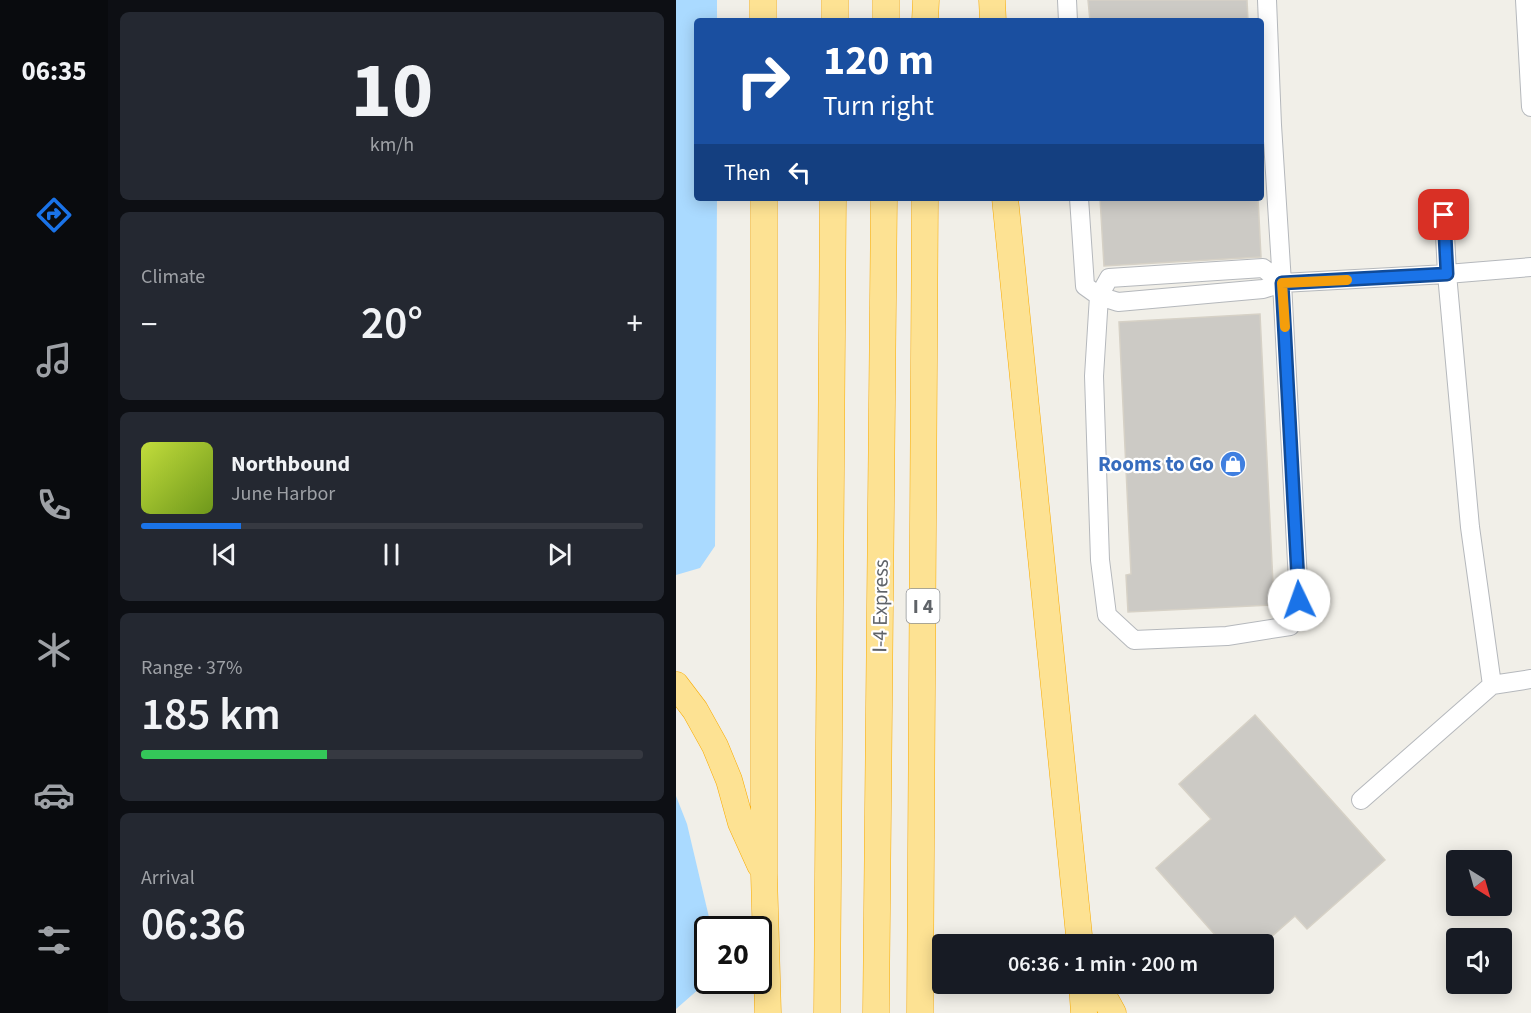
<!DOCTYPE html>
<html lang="en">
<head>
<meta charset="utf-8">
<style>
  body { margin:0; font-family:"Source Sans 3",sans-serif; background:#242831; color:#f1f3f6; height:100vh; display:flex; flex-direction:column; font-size:22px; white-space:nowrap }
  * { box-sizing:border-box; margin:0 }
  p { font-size:20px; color:#9ea1a6 }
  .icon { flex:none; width:33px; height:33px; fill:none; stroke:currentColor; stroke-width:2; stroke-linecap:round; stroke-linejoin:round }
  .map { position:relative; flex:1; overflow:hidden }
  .side { display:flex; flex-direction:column; gap:12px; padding:12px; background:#0d0f14; width:568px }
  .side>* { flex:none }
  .top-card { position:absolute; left:18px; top:18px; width:570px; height:183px; border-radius:6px; box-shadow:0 3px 15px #0003; background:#1a4fa0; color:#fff; overflow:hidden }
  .needle { width:39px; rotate:143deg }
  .tools { position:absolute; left:770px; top:850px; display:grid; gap:12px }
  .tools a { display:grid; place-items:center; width:66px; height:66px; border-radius:6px; background:#171b24; box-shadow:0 3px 15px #0003; font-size:30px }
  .speed { position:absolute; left:18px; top:916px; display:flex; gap:12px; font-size:30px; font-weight:700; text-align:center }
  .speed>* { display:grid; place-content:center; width:78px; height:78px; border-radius:50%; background:#171b24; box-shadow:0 3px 15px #0003; line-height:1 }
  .speed .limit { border:3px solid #111; border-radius:9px; background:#fff; color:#111 }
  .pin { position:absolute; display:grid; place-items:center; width:51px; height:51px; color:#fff; margin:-26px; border-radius:12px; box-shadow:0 3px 9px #0006 }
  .me { position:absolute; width:66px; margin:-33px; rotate:357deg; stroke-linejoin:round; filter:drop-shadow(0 0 4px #0008) }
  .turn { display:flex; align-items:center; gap:21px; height:126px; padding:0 30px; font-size:27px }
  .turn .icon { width:78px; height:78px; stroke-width:2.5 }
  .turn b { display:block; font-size:42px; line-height:51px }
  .then { display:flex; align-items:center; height:57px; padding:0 30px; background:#0003; gap:12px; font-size:22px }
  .big { font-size:45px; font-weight:600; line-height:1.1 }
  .side .widget { flex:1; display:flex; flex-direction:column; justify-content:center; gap:9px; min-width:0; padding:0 21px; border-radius:9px; background:#242831 }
  .side .dial { align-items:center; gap:0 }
  .dial b { font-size:78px; line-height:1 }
  .song { display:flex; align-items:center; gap:18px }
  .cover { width:72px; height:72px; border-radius:9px; background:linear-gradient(135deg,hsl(70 70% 55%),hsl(80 70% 35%)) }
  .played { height:6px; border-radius:3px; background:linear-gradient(90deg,#1a73e8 20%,#363941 20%) }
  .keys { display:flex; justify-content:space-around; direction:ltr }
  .heat { display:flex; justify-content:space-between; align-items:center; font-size:33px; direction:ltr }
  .charge { height:9px; border-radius:4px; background:linear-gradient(90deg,#34c759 37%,#363941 0) }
  .trip { position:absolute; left:256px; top:934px; width:342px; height:60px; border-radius:6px; background:#171b24; box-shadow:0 3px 15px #0003; font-weight:600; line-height:60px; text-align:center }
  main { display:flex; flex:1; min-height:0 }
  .menu { display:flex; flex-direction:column; width:108px; justify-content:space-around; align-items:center; background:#090b0e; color:#9ea1a6 }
  .menu .icon { width:42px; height:42px }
  .menu .on { color:#1a73e8 }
  .menu b { font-size:27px; color:#f1f3f6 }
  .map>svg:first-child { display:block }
</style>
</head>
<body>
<main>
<nav class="menu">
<b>06:35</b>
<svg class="icon on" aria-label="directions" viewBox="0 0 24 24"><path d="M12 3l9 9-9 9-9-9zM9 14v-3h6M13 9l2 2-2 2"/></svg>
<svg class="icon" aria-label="music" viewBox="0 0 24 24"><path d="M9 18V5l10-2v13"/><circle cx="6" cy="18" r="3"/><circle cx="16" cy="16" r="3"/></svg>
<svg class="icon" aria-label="phone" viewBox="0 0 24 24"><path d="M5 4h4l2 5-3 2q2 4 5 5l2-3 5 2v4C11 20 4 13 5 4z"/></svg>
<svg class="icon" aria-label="climate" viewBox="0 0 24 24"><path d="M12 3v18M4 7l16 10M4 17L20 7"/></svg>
<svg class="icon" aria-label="car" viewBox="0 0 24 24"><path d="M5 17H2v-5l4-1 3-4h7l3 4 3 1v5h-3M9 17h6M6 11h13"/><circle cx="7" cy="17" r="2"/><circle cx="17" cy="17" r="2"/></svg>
<svg class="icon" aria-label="filters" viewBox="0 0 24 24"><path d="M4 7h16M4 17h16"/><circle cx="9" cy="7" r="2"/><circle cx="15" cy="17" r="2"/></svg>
</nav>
<section class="side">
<div class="widget dial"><b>10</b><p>km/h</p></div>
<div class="widget"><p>Climate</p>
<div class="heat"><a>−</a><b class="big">20°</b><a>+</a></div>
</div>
<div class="widget">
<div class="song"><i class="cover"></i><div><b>Northbound</b><p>June Harbor</p></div></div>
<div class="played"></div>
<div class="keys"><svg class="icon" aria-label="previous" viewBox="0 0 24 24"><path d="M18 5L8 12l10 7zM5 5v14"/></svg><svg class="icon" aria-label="pause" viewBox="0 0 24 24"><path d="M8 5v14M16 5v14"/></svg><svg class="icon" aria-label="next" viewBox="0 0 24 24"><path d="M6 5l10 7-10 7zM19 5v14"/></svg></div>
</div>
<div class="widget"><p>Range · 37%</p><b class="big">185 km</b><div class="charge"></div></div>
<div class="widget"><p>Arrival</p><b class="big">06:36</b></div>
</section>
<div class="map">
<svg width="855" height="1013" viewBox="0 0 855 1013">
  <rect width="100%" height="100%" fill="#f1efe8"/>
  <path fill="#aadaff" d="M0 0H41V21H21V198H41L39 546 24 568 0 575Z
    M0 796 11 824 36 930H32V981L0 1009Z"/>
  <path fill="#cccac5" stroke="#d6d1c6" stroke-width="1.5" d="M412 0H571L572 21H414Z
    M424 198H582L585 257 428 266Z
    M584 314 598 605 452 612 450 575 455 574 443 322Z
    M579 715 709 860 631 929 619 916 586 945H548L480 868 535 819 503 784Z"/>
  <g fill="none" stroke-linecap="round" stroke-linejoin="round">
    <g stroke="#b5b8bc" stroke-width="20">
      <path id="minor" d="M391 0 392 21
        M591 0 596 125 606 283 771 274 768 215
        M849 0 855 107
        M403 198 409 286 423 296 418 376 424 560 431 615 458 640 551 636 614 626 623 600 606 283 587 268 433 278 423 296 442 302 587 289 606 283
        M816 685 855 679
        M685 800 816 685 794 527 771 274 855 267"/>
    </g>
    <g stroke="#f9ab00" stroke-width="27">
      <path id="highway" d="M87 0V21
        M316 0 317 21
        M159 21V0
        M210 21V0
        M249 21 250 0
        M88 198V874L92 1013
        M329 198 404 945
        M0 685 19 710 39 746 53 780 65 823 84 865
        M406 984 408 1013
        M421 984 437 1013
        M151 1013 157 198
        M200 1013 208 198
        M244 1013 249 198"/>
    </g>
    <use href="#minor" stroke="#fff" stroke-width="18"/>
    <use href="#highway" stroke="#fde293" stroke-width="26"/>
  </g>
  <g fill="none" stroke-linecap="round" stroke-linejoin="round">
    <g stroke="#114b97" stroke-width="15">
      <path id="route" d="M623 600 606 283 771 274 768 215"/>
    </g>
    <use href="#route" stroke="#1a73e8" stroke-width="10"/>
    <path stroke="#f59e0b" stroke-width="10" d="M609 327 606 283 671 280"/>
  </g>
  <defs>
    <g id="shop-disc" transform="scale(1.35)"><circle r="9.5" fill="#3f7fe0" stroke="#fff"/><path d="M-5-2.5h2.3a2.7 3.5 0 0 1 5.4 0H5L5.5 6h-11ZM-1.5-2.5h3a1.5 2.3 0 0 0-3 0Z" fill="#fff"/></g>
  </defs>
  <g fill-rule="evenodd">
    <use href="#shop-disc" x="557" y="464"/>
  </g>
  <g text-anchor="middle" stroke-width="4.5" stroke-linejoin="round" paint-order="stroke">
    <rect fill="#fff" stroke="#8f9295" stroke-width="1.5" x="230.5" y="589" width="33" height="34" rx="4.5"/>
    <g font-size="20" font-weight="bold" fill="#5f6368">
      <text x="247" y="613">I 4</text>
    </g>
    <g font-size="21" font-weight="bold" fill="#366cbe" stroke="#fff" text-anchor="end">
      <text x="538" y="471">Rooms to Go</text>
    </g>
    <g font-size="21" fill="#5f6368" stroke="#fff">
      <text transform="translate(204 606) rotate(-89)" y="7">I-4 Express</text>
    </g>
  </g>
</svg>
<div class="tools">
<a><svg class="needle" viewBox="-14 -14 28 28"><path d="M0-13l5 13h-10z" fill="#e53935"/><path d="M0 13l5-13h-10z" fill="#9ea1a6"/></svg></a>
<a><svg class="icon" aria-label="sound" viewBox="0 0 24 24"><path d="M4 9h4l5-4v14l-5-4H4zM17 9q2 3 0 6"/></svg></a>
</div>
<div class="speed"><div class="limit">20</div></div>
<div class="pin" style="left:768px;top:215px;background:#d93025"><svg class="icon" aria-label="arrive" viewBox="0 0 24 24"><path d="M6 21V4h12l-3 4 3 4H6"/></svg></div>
<svg class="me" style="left:623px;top:600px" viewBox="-20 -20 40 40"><circle r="19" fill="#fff"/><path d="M0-13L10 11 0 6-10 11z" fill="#1a73e8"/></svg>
<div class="trip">06:36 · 1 min · 200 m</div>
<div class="top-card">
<div class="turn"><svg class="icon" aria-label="right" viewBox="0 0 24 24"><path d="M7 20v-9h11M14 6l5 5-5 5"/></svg><div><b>120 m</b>Turn right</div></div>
<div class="then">Then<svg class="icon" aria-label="left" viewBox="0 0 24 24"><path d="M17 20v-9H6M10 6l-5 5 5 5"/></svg></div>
</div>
</div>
</main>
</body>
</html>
